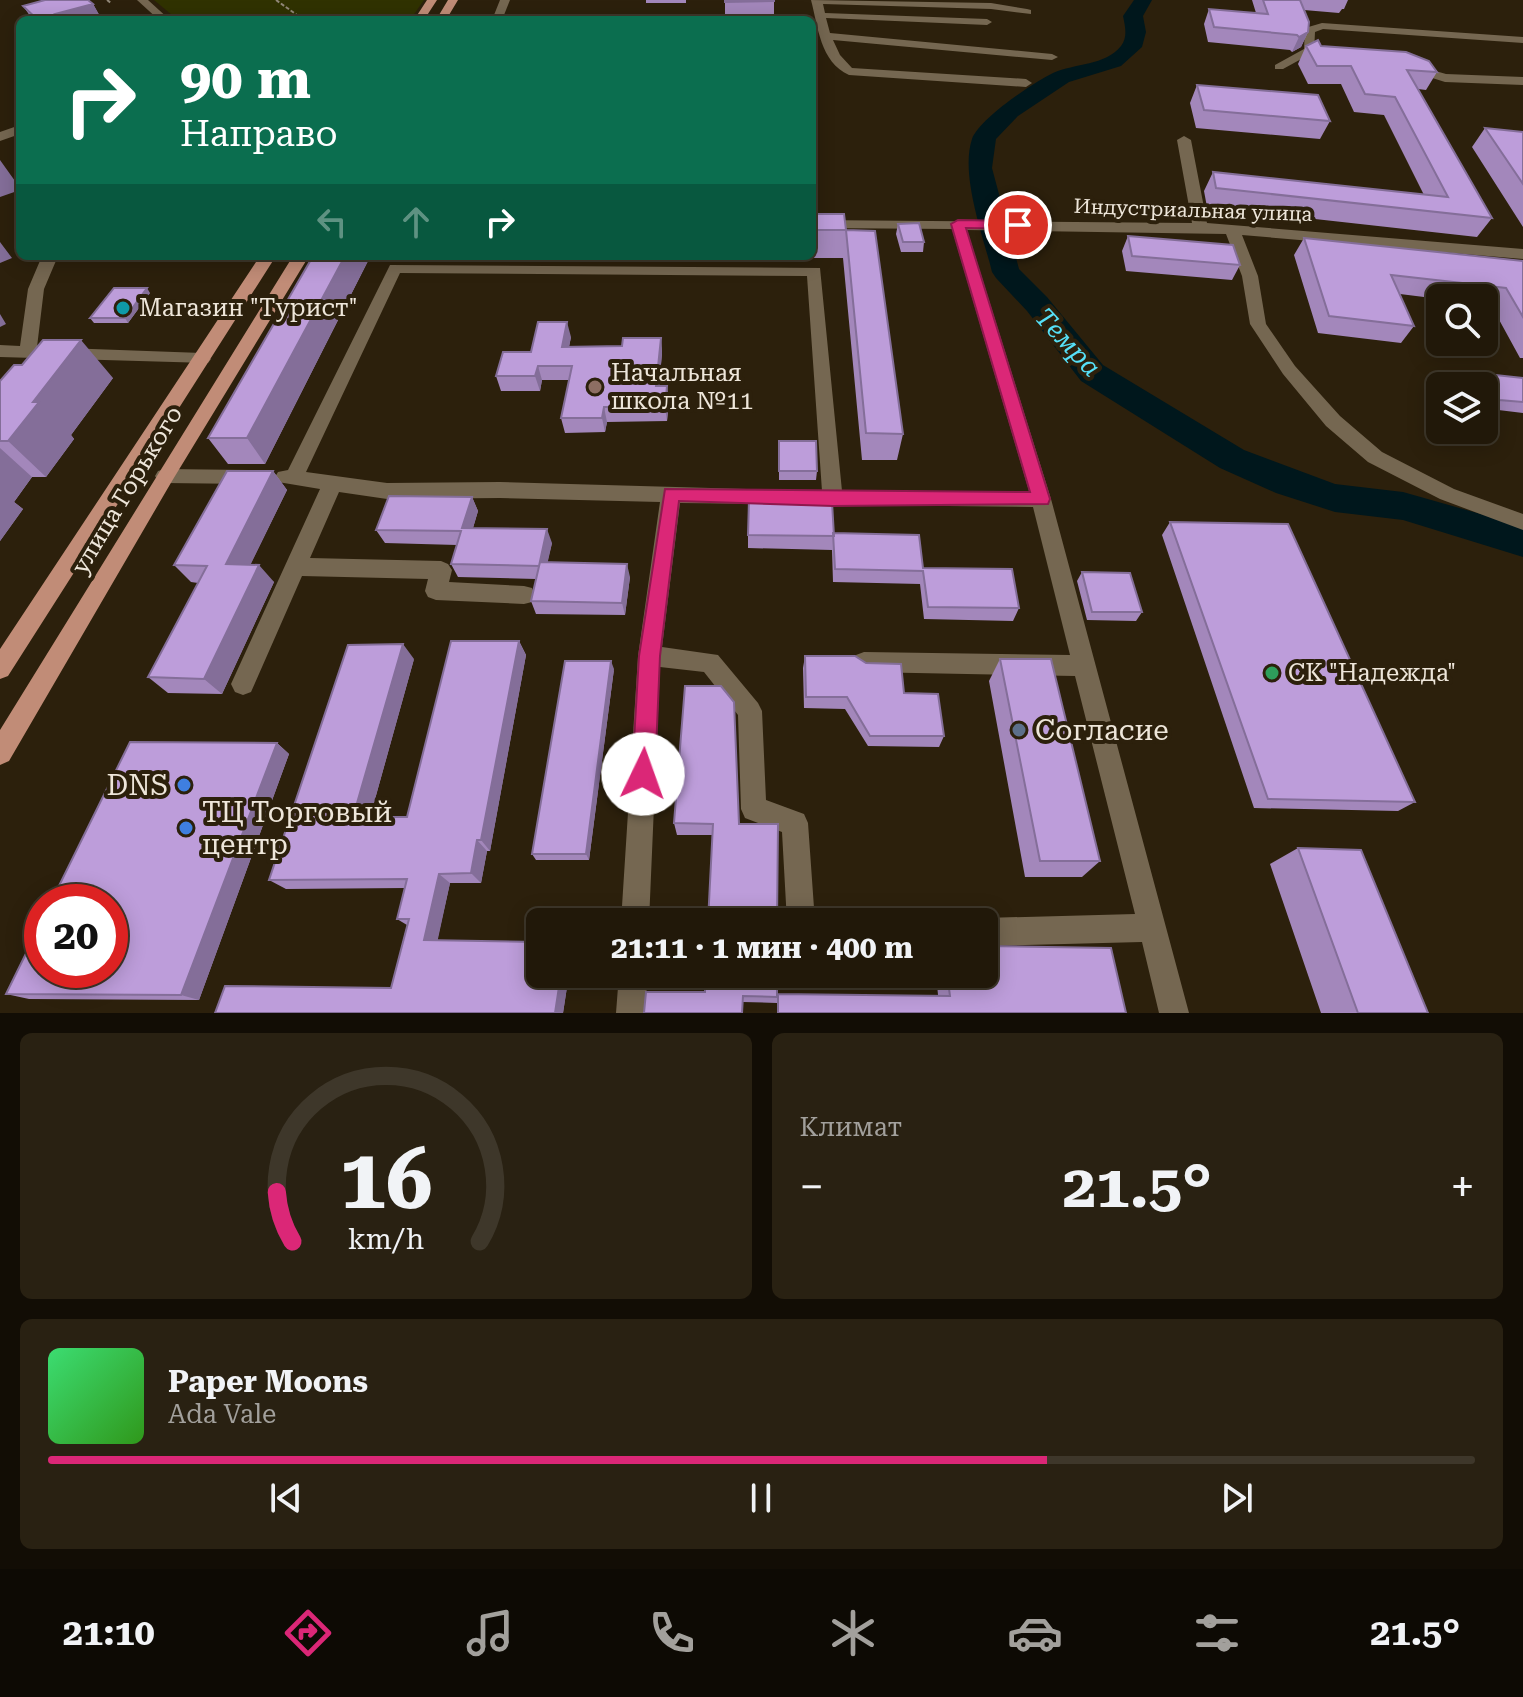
<!DOCTYPE html>
<html lang="ru">
<head>
<meta charset="utf-8">
<style>
  body { margin:0; font-family:"Roboto Serif",serif; background:#292112; color:#f1f3f6; height:100vh; display:flex; flex-direction:column; font-size:30px; white-space:nowrap }
  * { box-sizing:border-box; margin:0 }
  p { font-size:26px; color:#a2a09c }
  .icon { flex:none; width:44px; height:44px; fill:none; stroke:currentColor; stroke-width:2; stroke-linecap:round; stroke-linejoin:round }
  .map { position:relative; height:1013px; overflow:hidden }
  .details { display:flex; flex-direction:column; gap:20px; padding:20px; background:#120d05; flex:1 }
  .details>* { flex:none }
  .guide { position:absolute; left:16px; top:16px; width:800px; height:244px; border-radius:12px; box-shadow:0 4px 20px #0003,0 0 0 2px #3e372a; background:#0b6e4f; color:#fff; overflow:hidden }
  .tools { position:absolute; left:1426px; top:284px; display:grid; gap:16px }
  .tools a { display:grid; place-items:center; width:72px; height:72px; border-radius:12px; background:#211809; box-shadow:0 4px 20px #0003,0 0 0 2px #3e372a; font-size:40px }
  .speed { position:absolute; left:24px; top:884px; display:flex; gap:16px; font-size:40px; font-weight:700; text-align:center }
  .speed>* { display:grid; place-content:center; width:104px; height:104px; border-radius:50%; background:#211809; box-shadow:0 4px 20px #0003,0 0 0 2px #3e372a; line-height:1 }
  .speed .limit { border:12px solid #d22; background:#fff; color:#111 }
  .pin { position:absolute; display:grid; place-items:center; width:68px; height:68px; color:#fff; margin:-34px; border:4px solid #fff; border-radius:50%; box-shadow:0 2px 8px #0007 }
  .me { position:absolute; width:88px; margin:-44px; rotate:3deg; stroke-linejoin:round; filter:drop-shadow(0 0 6px #0008) }
  .turn { display:flex; align-items:center; gap:28px; height:168px; padding:0 32px; font-size:36px }
  .turn .icon { width:104px; height:104px; stroke-width:2.5 }
  .turn b { display:block; font-size:56px; line-height:68px }
  .lanes { display:flex; align-items:center; height:76px; padding:0 32px; background:#0003; justify-content:center; gap:40px; direction:ltr }
  .lanes .off { opacity:.35 }
  .big { font-size:60px; font-weight:700; line-height:1.1 }
  .details .tile { flex:1; display:flex; flex-direction:column; justify-content:center; gap:12px; min-width:0; padding:0 28px; border-radius:12px; background:#292112 }
  .details .dial { align-items:center; gap:0 }
  .dial svg { height:208px; overflow:visible; fill:none; stroke:#3e372a; stroke-width:7; stroke-linecap:round; text-anchor:middle }
  .dial text { fill:#f1f3f6; stroke:none }
  .song { display:flex; align-items:center; gap:24px }
  .cover { width:96px; height:96px; border-radius:12px; background:linear-gradient(135deg,hsl(140 70% 55%),hsl(110 70% 35%)) }
  .played { height:8px; border-radius:4px; background:linear-gradient(90deg,#db2777 70%,#3e372a 70%) }
  .keys { display:flex; justify-content:space-around; direction:ltr }
  .heat { display:flex; justify-content:space-between; align-items:center; font-size:44px; direction:ltr }
  .details .tiles { flex:1; display:grid; gap:20px; grid-template-columns:1fr 1fr }
  .tile:last-child { grid-column:span 2 }
  .trip { position:absolute; left:526px; top:908px; width:472px; height:80px; border-radius:12px; background:#211809; box-shadow:0 4px 20px #0003,0 0 0 2px #3e372a; font-weight:700; line-height:80px; text-align:center }
  .menu { display:flex; height:128px; justify-content:space-around; align-items:center; background:#0d0a04; color:#a2a09c }
  .menu .icon { width:56px; height:56px }
  .menu .selected { color:#db2777 }
  .menu b { font-size:36px; color:#f1f3f6 }
  .map>svg:first-child { display:block }
</style>
</head>
<body>
<div class="map">
<svg width="1523" height="1013" viewBox="0 0 1523 1013">
  <rect width="100%" height="100%" fill="#2c200c"/>
  <path fill="#303200" d="M154 0H424L410 20H178Z"/>
  <g fill="none" stroke-linecap="round" stroke-linejoin="round">
    <path fill="#00171c" fill-rule="evenodd" d="M1134 0H1152L1143 16 1146 32 1142 47 1121 66 1069 82 1018 116 996 139 992 168 1019 269 1047 297 1103 365 1244 450 1335 484 1403 492 1523 526V557L1403 520 1335 512 1276 493 1220 468 1081 381 1027 311 996 278 992 272C983 235 960 175 972 139 979 119 1034 82 1053 73 1075 63 1105 66 1121 46 1128 37 1125 26 1123 16Z"/>
    <path stroke="#918778" stroke-width="2" stroke-dasharray="4 2" stroke-linecap="butt" d="M107 0 111 3
      M276 0 304 20"/>
    <path fill="#756751" fill-rule="evenodd" d="M137 0H148L170 20H159Z
      M500 0H510L502 20H492Z
      M811 0 991 3 1027 9 1031 10V14L991 9 823 4 825 13 987 19 992 22 987 25 826 18 830 33 1052 54 1058 57 1052 60 833 40 840 55 852 68 1026 79 1032 83 1026 87 849 75C820 62 818 26 811 0Z
      M1322 23 1523 37V43L1323 29 1315 32 1314 52 1283 69H1275V65L1304 49 1305 28Z
      M1411 64 1446 74 1523 77V85L1445 82 1407 70V66Z
      M20 125V134L0 141V132Z
      M1184 136 1191 140 1207 223 1523 249V259L1242 235 1258 276 1266 324 1295 366 1340 416 1382 452 1454 489 1523 514V530L1440 499 1368 462 1326 426 1283 374 1250 324 1242 276 1226 234 967 230 1051 499 1189 1013H1159L1142 942 984 946V922H974L984 918 1135 914 1075 676 864 672 856 669 853 662 856 655 864 652 1070 655 1033 507 680 503 662 647 718 655 758 703 762 711 766 800 804 814 808 823 815 922H787L782 832 745 818 741 809 738 715 704 672 660 667 649 922H621L638 656 660 502 500 498 387 499 339 492 310 558 441 561 448 564 452 570 449 582 524 586 532 588 535 595 532 602 524 604 436 600 428 597 425 591 428 579 302 576 251 692 243 695 235 692 231 684 320 489 278 482 275 477 278 472 288 470 390 265 820 268 842 491H1029L952 229 812 228V220L1192 223 1177 140ZM400 273 807 276 822 491 500 482 387 483 306 472Z
      M42 256H58L44 289 37 347 202 353 211 359 208 363 0 357V345L20 346 28 289Z
      M165 469 249 470 256 472 259 477 256 482 249 484 165 483 158 481 155 476 158 471Z
      M619 974H647L646 1013H616Z"/>
    <path fill="#c18c77" fill-rule="evenodd" d="M427 0H437L424 20H414Z
      M448 0H458L446 20H436Z
      M260 256H276L8 676 0 679V649Z
      M293 256H309L172 481 9 761 0 765V730Z"/>
  </g>
  <path fill="#a387bb" d="M646 0H686V3H646Z
    M725 0H774V14L725 15Z
    M1252 0H1348L1344 9H1342L1339 13 1304 10 1308 32 1301 47 1292 52 1290 50 1208 42 1204 24 1209 9 1256 13Z
    M93 4 102 20H33L23 6Z
    M1306 46H1321L1437 72 1426 90 1418 89 1492 218 1477 237 1207 207 1204 191 1213 172 1424 195 1384 115 1354 112 1341 84H1308L1298 64Z
    M1197 85 1330 121 1320 139 1196 128 1190 103Z
    M1485 128 1523 132V227L1472 147Z
    M812 214 846 230 903 434 897 460H862L843 258H711V256H812Z
    M898 224 924 242 923 252H901L896 234Z
    M1128 236 1240 265 1232 280 1126 271 1122 251Z
    M1304 238 1523 261V358H1520L1491 305 1484 304V298L1440 299 1400 294 1414 326 1401 343 1318 333 1294 255Z
    M313 256H641L640 262 369 259 265 464H228L208 438Z
    M150 293 128 323H94L90 318Z
    M571 337 569 347 622 346 661 338 662 353 659 386 669 400 667 421 607 422 605 432 565 433 561 418 569 380H542L540 391H501L496 376 531 352Z
    M1486 374 1523 378V413L1490 409 1484 398V386H1478L1477 384Z
    M113 378 71 435 74 439 46 477H32L14 502 23 509 0 541V381Z
    M779 441 817 471 816 480H779Z
    M273 471 287 490 250 565 274 582 222 694 168 693 148 677 198 583 191 582 174 565Z
    M472 497 478 511 473 528 552 543 547 563 630 577 625 615 536 614 531 601 536 579 458 577 451 564 457 545 385 543 376 530Z
    M1170 522 1415 802 1398 811 1254 808 1162 535Z
    M833 533 923 568 1019 608 1013 621 924 619 920 584 833 582 832 550 748 548V535Z
    M1082 572 1142 612 1136 621 1087 620 1077 581Z
    M519 641 526 655 490 851H487L481 883H450L437 941 540 974H569L563 1013 391 988 407 925 397 919 405 888 286 889 269 880 414 659 370 817H407Z
    M805 656 904 693 944 736 939 747 868 746 845 709 804 708 803 668Z
    M1000 659 1100 861 1082 877H1025L989 681Z
    M614 669 589 860H536L532 854Z
    M721 686 712 835H677L674 823Z
    M277 743 289 754 199 1000 29 999 6 994Z
    M1298 848 1428 1013H1321L1270 864Z
    M936 974H984L1126 1013H777V1003L743 1002V1013H644L705 992 777 997 938 995Z"/>
  <path fill="#846e99" d="M93 4 102 20H58L55 14Z
    M1308 32 1301 47 1292 52 1299 37Z
    M0 160 20 188V190L0 197Z
    M0 242 12 258 0 263Z
    M81 256H99L83 259Z
    M345 256H368L369 259 265 464 247 438Z
    M147 288 150 293 128 323 125 318Z
    M0 314 6 324 0 327Z
    M567 322 571 337 566 361 562 347Z
    M661 338 662 353 658 400 656 386Z
    M81 340 113 378 71 435 74 439 46 477 8 441 33 402Z
    M538 366 542 380 540 391 535 376Z
    M667 386 669 400 667 421 665 407Z
    M604 407 607 422 605 432 602 418Z
    M0 448 32 477 14 502 23 509 0 541Z
    M273 471 287 490 242 582 226 564Z
    M472 497 478 511 469 541 462 528Z
    M547 529 552 543 544 579 539 566Z
    M627 564 630 577 625 615 622 603Z
    M259 565 274 582 222 694 204 679Z
    M519 641 526 655 490 851 481 840Z
    M403 644 414 659 367 828 353 817Z
    M611 661 614 669 589 860 586 854Z
    M277 743 289 754 199 1000 181 995Z
    M477 840 487 851 481 883 471 873Z
    M439 874 450 883 436 948 424 940Z
    M561 974H569L563 1013H555Z"/>
  <path fill="#bd9dda" stroke="#846e99" stroke-width="2" d="M45 0H88L93 4 55 14 61 20H38L23 6Z
    M725 0H774V1L725 2Z
    M1263 0H1300L1309 22 1308 32 1299 37 1297 35 1214 27 1209 9 1268 14Z
    M1318 40 1321 46 1406 52 1429 61 1437 72 1407 70 1492 218 1216 188 1213 172 1448 197 1395 97 1365 94 1351 66H1317L1306 46Z
    M1197 85 1318 95 1330 121 1204 110Z
    M1485 128 1523 132V184Z
    M812 214H844L846 230H812Z
    M919 223 924 242H903L898 224Z
    M846 230 875 231 903 434 866 433Z
    M1128 236 1233 245 1240 265 1132 256Z
    M1304 238 1523 261V317L1506 288 1391 275 1414 326 1329 316Z
    M313 256H345L247 438H208Z
    M114 288H147L125 318H90Z
    M538 322H567L562 347 622 346 623 338H661L656 386H667L665 407H604L602 418H561L572 366H538L535 376H496L503 352H531Z
    M43 340H81L33 402H39L8 441H0V381L14 365H22Z
    M1486 374 1523 378V402L1499 400Z
    M779 441H816L817 471H779Z
    M227 471H273L226 564 259 565 204 679 148 677 207 566 174 565Z
    M389 496 472 497 462 528 547 529 539 566 451 564 461 531 376 530Z
    M749 500 832 502 834 536 748 535Z
    M1170 522 1288 524 1415 802 1268 799Z
    M833 533 919 535 923 568 1012 569 1019 608 928 607 923 571 835 569Z
    M540 562 627 564 622 603 531 601Z
    M1082 572 1130 573 1142 612H1092Z
    M451 641H519L481 840H477L471 873 439 874 424 940 540 942V974H561L555 1013H215L225 986 391 988 409 919H397L407 879 269 880 348 645 403 644 353 817H407Z
    M805 656H855L866 663 901 664 904 693 938 694 944 736H870L847 697H806Z
    M1000 659H1051L1100 861H1040Z
    M565 661H611L586 854H532Z
    M685 686H721L734 702 739 824H778L777 922H708L713 824 674 823Z
    M130 742 277 743 181 995 6 994 42 921V970H110V902H51Z
    M1298 848 1361 850 1428 1013H1358Z
    M984 946 1111 948 1126 1013H778V994L950 996 947 974H984Z
    M705 974H777V997L743 996 742 1013H644L646 992H705Z"/>
  <path fill="#db2777" stroke="#8e194d" stroke-width="2" d="M958 220 1018 221 1024 225 1018 229 966 228 1050 499 1048 504 833 506 679 501 660 656 655 774 651 782 643 785 635 782 632 774 639 656 665 489 1030 492 951 224Z"/>
  <circle fill="#0f9aa8" stroke="#2c200c" stroke-width="3" cx="123" cy="308" r="8"/>
  <circle fill="#8d6e63" stroke="#2c200c" stroke-width="3" cx="595" cy="387" r="8"/>
  <circle fill="#2e9e5b" stroke="#2c200c" stroke-width="3" cx="1272" cy="673" r="8"/>
  <circle fill="#5c6f8a" stroke="#2c200c" stroke-width="3" cx="1019" cy="730" r="8"/>
  <g fill="#3f7fe0" stroke="#2c200c" stroke-width="3">
    <circle cx="184" cy="785" r="8"/>
    <circle cx="186" cy="828" r="8"/>
  </g>
  <g text-anchor="middle" stroke-width="8" stroke-linejoin="round" paint-order="stroke">
    <g font-size="20" fill="#eee6da" stroke="#2c200c">
      <text transform="translate(1193 210) rotate(2)" y="7">Индустриальная улица</text>
    </g>
    <g font-size="24" fill="#eee6da" stroke="#2c200c" text-anchor="start">
      <text x="139" y="316">Магазин "Турист"</text>
      <text x="611" y="381">Начальная<tspan x="611" dy="28">школа №11</tspan></text>
      <text x="1288" y="681">СК "Надежда"</text>
    </g>
    <g font-size="24" fill="#eee6da" stroke="#2c200c">
      <text transform="translate(127 490) rotate(-59)" y="8">улица Горького</text>
    </g>
    <g font-size="26" font-style="italic" fill="#56e0f7" stroke="#2c200c">
      <text transform="translate(1068 342) rotate(47)" y="9">Темра</text>
    </g>
    <g font-size="28" fill="#eee6da" stroke="#2c200c" text-anchor="start">
      <text x="1035" y="740">Согласие</text>
      <text x="168" y="795" text-anchor="end">DNS</text>
      <text x="202" y="822">ТЦ Торговый<tspan x="202" dy="32">центр</tspan></text>
    </g>
  </g>
</svg>
<div class="tools">
<a><svg class="icon" aria-label="search" viewBox="0 0 24 24"><circle cx="10" cy="10" r="6"/><path d="M15 15l6 6"/></svg></a>
<a><svg class="icon" aria-label="layers" viewBox="0 0 24 24"><path d="M12 4l9 5-9 5-9-5zM3 14l9 5 9-5"/></svg></a>
</div>
<div class="speed"><div class="limit">20</div></div>
<div class="pin" style="left:1018px;top:225px;background:#d93025"><svg class="icon" aria-label="arrive" viewBox="0 0 24 24"><path d="M6 21V4h12l-3 4 3 4H6"/></svg></div>
<svg class="me" style="left:643px;top:774px" viewBox="-20 -20 40 40"><circle r="19" fill="#fff"/><path d="M0-13L10 11 0 6-10 11z" fill="#db2777"/></svg>
<div class="trip">21:11 · 1 мин · 400 m</div>
<div class="guide">
<div class="turn"><svg class="icon" aria-label="right" viewBox="0 0 24 24"><path d="M7 20v-9h11M14 6l5 5-5 5"/></svg><div><b>90 m</b>Направо</div></div>
<div class="lanes"><svg class="icon off" aria-label="left" viewBox="0 0 24 24"><path d="M17 20v-9H6M10 6l-5 5 5 5"/></svg><svg class="icon off" aria-label="ahead" viewBox="0 0 24 24"><path d="M12 20V5M6 11l6-6 6 6"/></svg><svg class="icon" aria-label="right" viewBox="0 0 24 24"><path d="M7 20v-9h11M14 6l5 5-5 5"/></svg></div>
</div>
</div>
<section class="details">
<div class="tiles">
<div class="tile dial"><svg viewBox="0 0 100 80">
<path d="M14 69A42 42 0 1 1 86 69"/>
<path d="M14 69A42 42 0 0 1 8 50" stroke="#db2777"/>
<text x="50" y="56" font-size="32" font-weight="700">16</text>
<text x="50" y="72" font-size="11">km/h</text>
</svg></div>
<div class="tile"><p>Климат</p>
<div class="heat"><a>−</a><b class="big">21.5°</b><a>+</a></div>
</div>
<div class="tile">
<div class="song"><i class="cover"></i><div><b>Paper Moons</b><p>Ada Vale</p></div></div>
<div class="played"></div>
<div class="keys"><svg class="icon" aria-label="previous" viewBox="0 0 24 24"><path d="M18 5L8 12l10 7zM5 5v14"/></svg><svg class="icon" aria-label="pause" viewBox="0 0 24 24"><path d="M8 5v14M16 5v14"/></svg><svg class="icon" aria-label="next" viewBox="0 0 24 24"><path d="M6 5l10 7-10 7zM19 5v14"/></svg></div>
</div>
</div>
</section>
<nav class="menu">
<b>21:10</b>
<svg class="icon selected" aria-label="directions" viewBox="0 0 24 24"><path d="M12 3l9 9-9 9-9-9zM9 14v-3h6M13 9l2 2-2 2"/></svg>
<svg class="icon" aria-label="music" viewBox="0 0 24 24"><path d="M9 18V5l10-2v13"/><circle cx="6" cy="18" r="3"/><circle cx="16" cy="16" r="3"/></svg>
<svg class="icon" aria-label="phone" viewBox="0 0 24 24"><path d="M5 4h4l2 5-3 2q2 4 5 5l2-3 5 2v4C11 20 4 13 5 4z"/></svg>
<svg class="icon" aria-label="climate" viewBox="0 0 24 24"><path d="M12 3v18M4 7l16 10M4 17L20 7"/></svg>
<svg class="icon" aria-label="car" viewBox="0 0 24 24"><path d="M5 17H2v-5l4-1 3-4h7l3 4 3 1v5h-3M9 17h6M6 11h13"/><circle cx="7" cy="17" r="2"/><circle cx="17" cy="17" r="2"/></svg>
<svg class="icon" aria-label="filters" viewBox="0 0 24 24"><path d="M4 7h16M4 17h16"/><circle cx="9" cy="7" r="2"/><circle cx="15" cy="17" r="2"/></svg>
<b>21.5°</b>
</nav>
</body>
</html>
